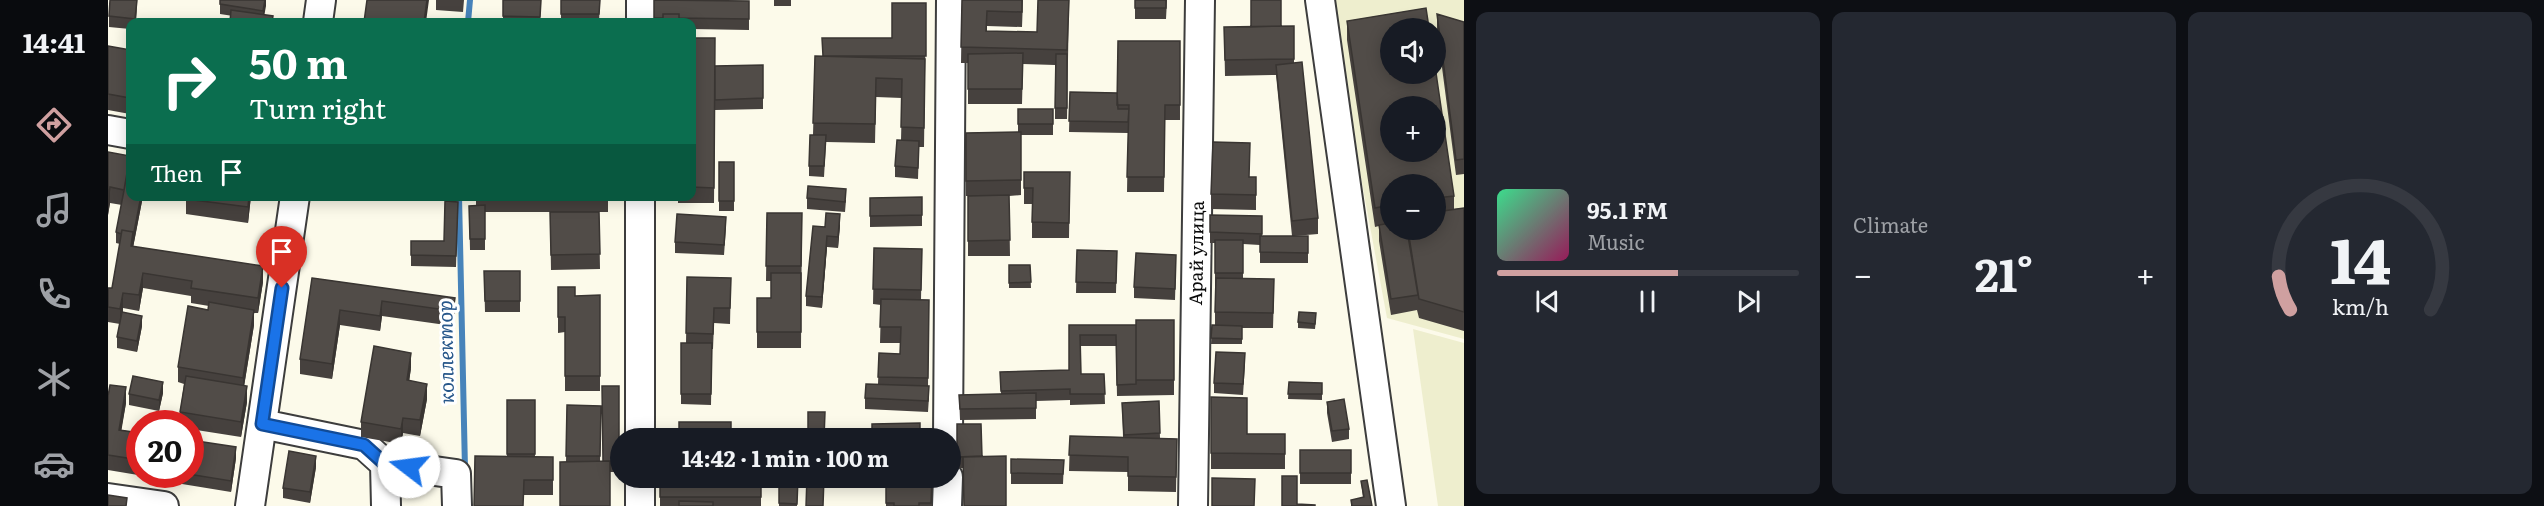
<!DOCTYPE html>
<html lang="en">
<head>
<meta charset="utf-8">
<style>
  body { margin:0; font-family:Literata,serif; background:#242831; color:#f1f3f6; height:100vh; display:flex; flex-direction:column; font-size:22px; white-space:nowrap }
  * { box-sizing:border-box; margin:0 }
  p { font-size:20px; color:#9ea1a6 }
  .icon { flex:none; width:33px; height:33px; fill:none; stroke:currentColor; stroke-width:2; stroke-linecap:round; stroke-linejoin:round }
  .map { position:relative; flex:1; overflow:hidden }
  .side { display:flex; flex-direction:column; gap:12px; padding:12px; background:#0d0f14; width:1080px }
  .side>* { flex:none }
  .guide { position:absolute; left:18px; top:18px; width:570px; height:183px; border-radius:12px; box-shadow:0 3px 15px #0003; background:#0b6e4f; color:#fff; overflow:hidden }
  .buttons { position:absolute; left:1272px; top:18px; display:grid; gap:12px }
  .buttons a { display:grid; place-items:center; width:66px; height:66px; border-radius:50%; background:#171b24; box-shadow:0 3px 15px #0003; font-size:30px }
  .speed { position:absolute; left:18px; top:410px; display:flex; gap:12px; font-size:30px; font-weight:700; text-align:center }
  .speed>* { display:grid; place-content:center; width:78px; height:78px; border-radius:50%; background:#171b24; box-shadow:0 3px 15px #0003; line-height:1 }
  .speed .limit { border:9px solid #d22; background:#fff; color:#111 }
  .pin { position:absolute; display:grid; place-items:center; width:51px; height:51px; color:#fff; margin:-62px -26px; border-radius:50% 50% 50% 0; rotate:-45deg; box-shadow:0 0 6px #0007 }
  .pin .icon { rotate:45deg }
  .me { position:absolute; width:66px; margin:-33px; rotate:285deg; stroke-linejoin:round; filter:drop-shadow(0 0 4px #0008) }
  .turn { display:flex; align-items:center; gap:21px; height:126px; padding:0 24px; font-size:27px }
  .turn .icon { width:78px; height:78px; stroke-width:2.5 }
  .turn b { display:block; font-size:42px; line-height:51px }
  .then { display:flex; align-items:center; height:57px; padding:0 24px; background:#0003; gap:12px; font-size:22px }
  .big { font-size:45px; font-weight:700; line-height:1.1 }
  .side .card { flex:1; display:flex; flex-direction:column; justify-content:center; gap:9px; min-width:0; padding:0 21px; border-radius:12px; background:#242831 }
  .side .dial { align-items:center; gap:0 }
  .dial svg { height:156px; overflow:visible; fill:none; stroke:#363941; stroke-width:7; stroke-linecap:round; text-anchor:middle }
  .dial text { fill:#f1f3f6; stroke:none }
  .song { display:flex; align-items:center; gap:18px }
  .cover { width:72px; height:72px; border-radius:9px; background:linear-gradient(135deg,hsl(150 70% 55%),hsl(330 70% 35%)) }
  .played { height:6px; border-radius:3px; background:linear-gradient(90deg,#cfa0a0 60%,#363941 60%) }
  .keys { display:flex; justify-content:space-around; direction:ltr }
  .heat { display:flex; justify-content:space-between; align-items:center; font-size:33px; direction:ltr }
  .side .tiles { flex:1; display:grid; gap:12px; grid-template-columns:repeat(3,1fr) }
  .trip { position:absolute; left:502px; top:428px; width:351px; height:60px; border-radius:30px; background:#171b24; box-shadow:0 3px 15px #0003; font-weight:700; line-height:60px; text-align:center }
  main { display:flex; flex:1; min-height:0 }
  .dock { display:flex; flex-direction:column; width:108px; justify-content:space-around; align-items:center; background:#090b0e; color:#9ea1a6 }
  .dock .icon { width:42px; height:42px }
  .dock .selected { color:#cfa0a0 }
  .dock b { font-size:27px; color:#f1f3f6 }
  .map>svg:first-child { display:block }
</style>
</head>
<body>
<main>
<nav class="dock">
<b>14:41</b>
<svg class="icon selected" aria-label="directions" viewBox="0 0 24 24"><path d="M12 3l9 9-9 9-9-9zM9 14v-3h6M13 9l2 2-2 2"/></svg>
<svg class="icon" aria-label="music" viewBox="0 0 24 24"><path d="M9 18V5l10-2v13"/><circle cx="6" cy="18" r="3"/><circle cx="16" cy="16" r="3"/></svg>
<svg class="icon" aria-label="phone" viewBox="0 0 24 24"><path d="M5 4h4l2 5-3 2q2 4 5 5l2-3 5 2v4C11 20 4 13 5 4z"/></svg>
<svg class="icon" aria-label="climate" viewBox="0 0 24 24"><path d="M12 3v18M4 7l16 10M4 17L20 7"/></svg>
<svg class="icon" aria-label="car" viewBox="0 0 24 24"><path d="M5 17H2v-5l4-1 3-4h7l3 4 3 1v5h-3M9 17h6M6 11h13"/><circle cx="7" cy="17" r="2"/><circle cx="17" cy="17" r="2"/></svg>
</nav>
<div class="map">
<svg width="1356" height="506" viewBox="0 0 1356 506">
  <rect width="100%" height="100%" fill="#fcfaea"/>
  <path fill="#eeeece" fill-rule="evenodd" d="M1220 0H1356V339L1279 318ZM1282 28H1328V74H1282ZM1282 106H1328V152H1282ZM1282 184H1328V230H1282Z
    M1305 329 1356 343V506H1330Z"/>
  <g fill="none" stroke-linecap="round" stroke-linejoin="round">
    <path stroke="#4783ba" stroke-width="6" d="M360 22 362 0
      M351 196 357 469"/>
    <g stroke="#3d3d3d" stroke-width="32">
      <path id="minor" d="M1212 0 1283 506
        M210 22 213 0
        M533 22V0
        M0 130 22 134
        M154 424 256 445 277 464 348 474 349 506
        M532 438V196
        M840 438 843 0
        M277 464 278 506
        M0 498 56 506
        M142 506 187 196
        M532 506V477
        M839 506 840 477
        M1085 506 1092 0"/>
    </g>
    <use href="#minor" stroke="#fff" stroke-width="28"/>
  </g>
  <path fill="#46413e" fill-rule="evenodd" d="M29 0 28 22H22V29L1 27V16Z
    M158 0 156 15 165 22 112 14V4Z
    M328 0H356L355 12 328 10Z
    M395 0H433L432 22H395Z
    M453 0H492L491 22H453Z
    M546 0 641 1V30L584 29V22H546Z
    M666 0H683V6H666Z
    M854 0H915L914 27 879 26V31L929 32 961 0 959 119H947V65L915 64 914 104H860V63H853Z
    M1027 0H1059L1058 19H1027Z
    M818 3 816 147H811L810 179 787 177V166L793 140 794 98 768 97 767 143 718 142 716 177 701 176V166L705 135 707 56H715L784 38Z
    M1329 14 1356 22V174L1348 175 1329 29Z
    M1239 21 1346 196V209L1356 208V331L1311 318 1309 310 1283 315 1271 241V226L1267 227 1239 40ZM1282 184H1328V230H1282Z
    M1186 26V63L1210 218V234L1186 236H1200V263H1152V245L1135 244V279L1166 294 1165 328H1134V344H1103L1104 325H1107V243H1102V232L1154 216V236H1184L1168 75 1117 76 1116 27Z
    M584 38 607 66 655 65V109L607 110V92L606 203H570V196H584Z
    M1072 41V120H1057L1056 192H1019L1020 133 961 132 962 92 1009 93Z
    M0 46 22 50V114L0 110Z
    M910 109H945V135H913V195L901 196 902 256H860V196H858V133L910 132Z
    M0 152 22 196H35L25 247 155 282 150 313H146V325L136 386 139 402 133 437 82 429V423H72V412L76 384 70 382V367L100 310 101 306 83 303V296L35 288 31 311 15 308V312L34 326 29 352 9 348V337L12 324 0 322V288H4L12 244 8 243V232L14 205 2 203 0 215Z
    M611 162H626V211H611Z
    M916 172H962L961 238H924V204H916Z
    M1141 177H1148V210L1103 209V194Z
    M78 196H143L140 223 78 214Z
    M368 196H500V212H491L492 269 443 270 442 212H461H377V250H362L361 206 368 205Z
    M814 197V226L762 227V198Z
    M699 198 738 200 737 212 699 209Z
    M350 202 348 267 303 266V241H336Z
    M659 213H694L693 348H649V298H663V281H658Z
    M732 225 730 248 719 247 714 308 698 306V296L717 227Z
    M618 227 616 255 567 253V242Z
    M766 248 814 249 813 300H821L820 386 821 397 820 412 757 409V398L770 384 771 353 792 354 793 343H772L773 305 765 304Z
    M969 250 1009 251 1008 293H968Z
    M901 265H922L923 288H901Z
    M1068 266 1067 300 1026 298V287Z
    M376 271H412V312H377Z
    M579 277 623 278 622 324 606 323 605 349H604L603 405 573 404V394L578 343Z
    M204 278 347 298V314L345 326 274 316 272 331 232 325 224 379 192 374V359Z
    M450 287 467 296 492 295V391H457V332L450 333Z
    M1208 319 1207 329 1190 328V322Z
    M1066 320V395L1009 396 1008 346H972L973 374H996L997 404 962 405V400L928 401V419L852 420 851 395 893 394 892 372 961 370V325H1028Z
    M1137 364 1135 395 1106 393V383Z
    M303 368 301 381 319 399 312 436 295 433 293 444 253 437V422Z
    M1181 382 1214 383V400L1180 399Z
    M511 386V472H502L458 462 459 405 493 406 492 461H495Z
    M55 393 51 411 21 405V394Z
    M0 396 18 403 13 430 32 433V474H49L48 478 0 470Z
    M1103 397 1139 434H1177V469H1103Z
    M399 400H427V457H445V495H416L399 456Z
    M1051 401 1052 438 1069 439 1068 492 1020 491V472L961 471 962 436 1015 437 1014 403Z
    M1219 402 1241 429V439L1224 442 1219 413Z
    M849 424H873L855 468H849Z
    M1192 450H1243V484H1192Z
    M128 458 123 492 74 484V474H82Z
    M903 459 956 460 955 484H903Z
    M208 467 202 503 175 498V488Z
    M552 477 568 479 653 480V506H552Z
    M671 477H690L689 506H671Z
    M778 477H824V506H778Z
    M1253 481 1264 506H1243V500L1255 498Z"/>
  <path fill="#393532" d="M29 0 28 22H27Z
    M157 0H158V6L155 22V11Z
    M319 0H321L318 22H316Z
    M2 187V203L0 215V200Z
    M33 196H35L25 248 23 246Z
    M141 196H143L140 223V207Z
    M732 214V225L730 248V237Z
    M719 236V247L714 308V297Z
    M155 266V282L150 313V298Z
    M35 273V288L31 311V295Z
    M15 293V308L12 324V309Z
    M347 298V314L345 326V311Z
    M274 301V316L272 331V316Z
    M146 310V325L135 393V378Z
    M232 310V325L224 379V364Z
    M34 316V326L29 352V341Z
    M303 353V368L299 396V380Z
    M55 382V393L51 411V400Z
    M319 384V399L312 436V420Z
    M139 386V402L133 437V422Z
    M18 387V403L11 445V430Z
    M295 418V433L293 444V429Z
    M128 447V458L123 492V481Z
    M208 456V467L202 503V492Z"/>
  <path fill="#514c48" stroke="#393532" stroke-width="1.5" fill-rule="evenodd" d="M2 0H29L27 19 1 16Z
    M112 0H157L155 11 112 4Z
    M259 0H319L316 22H256Z
    M395 0H433L432 17 395 16Z
    M453 0H492L491 14H453Z
    M546 0 641 1V19L571 18V14H555V18H546Z
    M854 0H914V12L879 11 878 31 929 32 930 0H961L959 50 853 47Z
    M1027 0H1058V8H1027Z
    M1143 0H1173V26L1143 27Z
    M784 3H818V56H715L714 38H784Z
    M1318 8 1321 28H1282V74L1328 73 1346 196 1328 198V184H1282V205L1267 208 1239 21ZM1282 106H1328V152H1282Z
    M123 10 165 16 164 22H122Z
    M555 14H571V22H555Z
    M1329 14 1356 22V159L1348 160Z
    M1186 26V59L1117 60 1116 27Z
    M584 38H607L606 188 584 187Z
    M1010 41H1072V105H1057L1056 177H1019L1021 105H1009Z
    M0 46 22 50V98L0 94Z
    M915 53 914 89H860V54Z
    M948 54H959V108H947Z
    M707 56 817 59 816 128 793 127 794 79 768 78 767 124 705 123Z
    M1194 62 1210 218 1184 221 1168 65Z
    M655 65V98L607 100V66Z
    M962 92 1009 93 1010 109H1021L1020 122 961 121Z
    M910 109H945V124H910Z
    M913 132V180L858 181V133Z
    M702 135H718L716 166H701Z
    M789 140 811 141 810 168 787 166Z
    M1105 142 1142 143 1141 177H1148V195L1103 194Z
    M0 152 22 156 16 190 2 187 0 200Z
    M22 159V196H33L25 237V232L14 230 13 234 8 232Z
    M611 162H626V201H611Z
    M916 172H962L961 223 924 222 925 188H916Z
    M700 186 738 189 737 202 699 198Z
    M901 195 902 240 860 241V196Z
    M78 196H141L140 207 78 199Z
    M387 196H500V197Z
    M814 197V215L762 216V198Z
    M337 201 350 202 348 256 303 255V241H336Z
    M377 205V239H362L361 206Z
    M1356 208V312L1311 299 1300 230H1328V212Z
    M442 212H491L492 254 443 255Z
    M659 213H694L693 266H658Z
    M718 213 732 214 730 237 719 236 714 297 698 296 705 226 717 227Z
    M569 214 618 217 616 245 567 242Z
    M1102 215 1154 216V234L1102 232Z
    M1282 223V230H1299L1310 295 1283 299 1271 225Z
    M14 230 25 232 23 246 155 266 150 298 83 288 84 281 35 273 31 295 15 293 12 309 0 307V288H4Z
    M1152 236H1200V253L1152 252Z
    M1107 240H1135V273H1107Z
    M766 248 814 249 813 290 765 289Z
    M969 250 1009 251 1008 283 968 282Z
    M1028 253 1068 255 1067 289 1026 287Z
    M901 265H922L923 282 901 283Z
    M376 271H412V301H377Z
    M663 273H693V332H649V298H663Z
    M579 277 623 278 622 308H606L605 334 578 333Z
    M204 278 347 298 345 311 274 301 272 316 232 310 224 364 192 359Z
    M1108 278 1166 279 1165 313 1107 312Z
    M450 287H467V296L492 295V376H457V317H450Z
    M773 299 821 300 820 378 770 377 771 353 792 354 793 327H772Z
    M101 302 146 310 135 378 70 367 80 306 100 310Z
    M14 312 34 316 29 341 9 337Z
    M1191 312 1208 313 1207 324 1190 322Z
    M1028 320H1066V380H1028Z
    M961 325H1028V384L1009 385 1008 335H972L973 374H996L997 394H962V389L893 391 892 372 961 370Z
    M1104 325 1134 326V339L1103 338Z
    M573 343H604L603 394H573Z
    M266 346 303 353 299 380 319 384 312 420 295 418 293 429 253 422Z
    M1108 352 1137 353 1135 384 1106 383Z
    M25 376 55 382 51 400 21 394Z
    M78 376 139 386 133 422 72 412Z
    M1181 382 1214 383V394H1180Z
    M758 384 821 386 820 401 757 398Z
    M2 385 18 387 11 430 32 433V460L0 455V396Z
    M494 386H511V461H495Z
    M928 393V408L852 409 851 395Z
    M1103 397 1139 398V434H1177V454L1103 453Z
    M1236 399 1241 429 1224 431 1219 402Z
    M399 400H427V454H399Z
    M1051 401 1052 433 1016 435 1014 403Z
    M459 405 493 406 492 456H458Z
    M700 412H717L716 438H700Z
    M571 422H623V438H571Z
    M812 423V438H764V424Z
    M849 424H873L874 456 849 457Z
    M962 436 1069 439 1068 477 1020 476V457L961 455Z
    M82 440 128 447 123 481 80 474H82Z
    M1192 450H1243V473H1192Z
    M181 451 208 456 202 492 175 488Z
    M367 456 445 457V480H416L415 506H366Z
    M898 456V506H856L855 457Z
    M903 459 956 460 955 474 903 473Z
    M502 461V506H452V462Z
    M1174 476H1189V504L1207 505V506H1174Z
    M552 477H567V479L653 480V497H552Z
    M671 477H690L689 504 671 503Z
    M699 477H716L715 506H698Z
    M778 477H824L823 503H811V506H786V503H778Z
    M1104 478 1147 479 1146 506H1104Z
    M1259 480 1264 506H1244L1243 500 1256 497 1253 481Z
    M0 495 19 498 18 506H0Z
    M571 501 605 502V506H571Z"/>
  <g fill="none" stroke-linecap="round" stroke-linejoin="round">
    <g stroke="#114b97" stroke-width="15">
      <path id="route" d="M174 288 154 424 256 445 277 464 301 467"/>
    </g>
    <use href="#route" stroke="#1a73e8" stroke-width="10"/>
  </g>
  <g text-anchor="middle" stroke-width="6" stroke-linejoin="round" paint-order="stroke">
    <g font-size="18" fill="#0a0a0a" stroke="#fff">
      <text transform="translate(1089 253) rotate(-89)" y="6">Арай улица</text>
    </g>
    <g font-size="20" font-style="italic" fill="#26568a" stroke="#fff">
      <text transform="translate(338 352) rotate(-91)" y="7">коллектор</text>
    </g>
  </g>
</svg>
<div class="buttons">
<a><svg class="icon" aria-label="sound" viewBox="0 0 24 24"><path d="M4 9h4l5-4v14l-5-4H4zM17 9q2 3 0 6"/></svg></a>
<a>+</a>
<a>−</a>
</div>
<div class="speed"><div class="limit">20</div></div>
<div class="pin" style="left:174px;top:288px;background:#d93025"><svg class="icon" aria-label="arrive" viewBox="0 0 24 24"><path d="M6 21V4h12l-3 4 3 4H6"/></svg></div>
<svg class="me" style="left:301px;top:467px" viewBox="-20 -20 40 40"><circle r="19" fill="#fff"/><path d="M0-13L10 11 0 6-10 11z" fill="#1a73e8"/></svg>
<div class="trip">14:42 · 1 min · 100 m</div>
<div class="guide">
<div class="turn"><svg class="icon" aria-label="right" viewBox="0 0 24 24"><path d="M7 20v-9h11M14 6l5 5-5 5"/></svg><div><b>50 m</b>Turn right</div></div>
<div class="then">Then<svg class="icon" aria-label="arrive" viewBox="0 0 24 24"><path d="M6 21V4h12l-3 4 3 4H6"/></svg></div>
</div>
</div>
<section class="side">
<div class="tiles">
<div class="card">
<div class="song"><i class="cover"></i><div><b>95.1 FM</b><p>Music</p></div></div>
<div class="played"></div>
<div class="keys"><svg class="icon" aria-label="previous" viewBox="0 0 24 24"><path d="M18 5L8 12l10 7zM5 5v14"/></svg><svg class="icon" aria-label="pause" viewBox="0 0 24 24"><path d="M8 5v14M16 5v14"/></svg><svg class="icon" aria-label="next" viewBox="0 0 24 24"><path d="M6 5l10 7-10 7zM19 5v14"/></svg></div>
</div>
<div class="card"><p>Climate</p>
<div class="heat"><a>−</a><b class="big">21°</b><a>+</a></div>
</div>
<div class="card dial"><svg viewBox="0 0 100 80">
<path d="M14 69A42 42 0 1 1 86 69"/>
<path d="M14 69A42 42 0 0 1 8 52" stroke="#cfa0a0"/>
<text x="50" y="56" font-size="32" font-weight="700">14</text>
<text x="50" y="72" font-size="11">km/h</text>
</svg></div>
</div>
</section>
</main>
</body>
</html>
